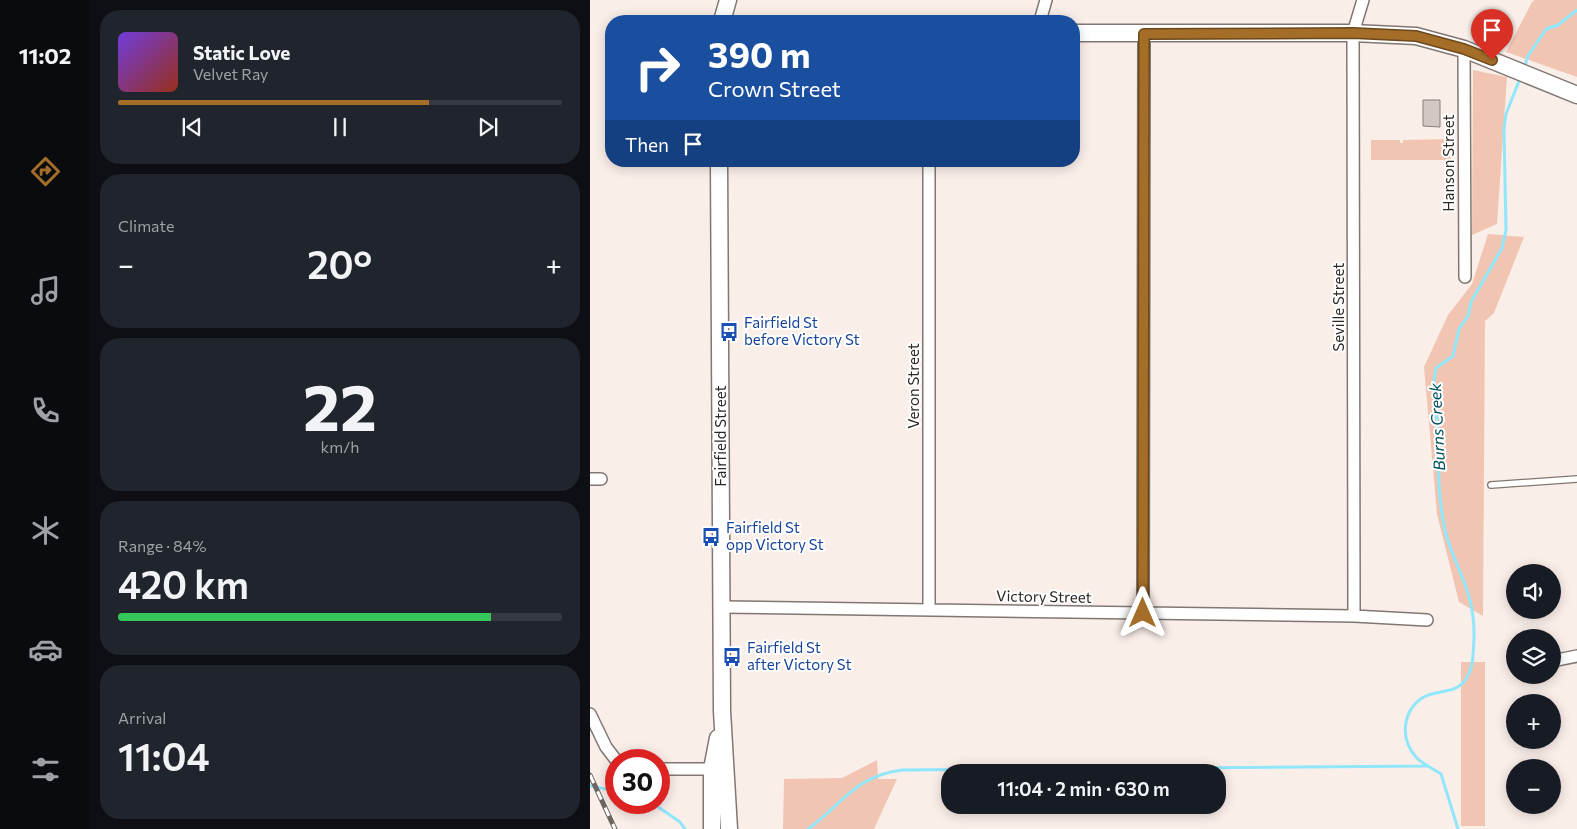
<!DOCTYPE html>
<html lang="en">
<head>
<meta charset="utf-8">
<style>
  body { margin:0; font-family:Commissioner,sans-serif; background:#20242c; color:#f1f3f6; height:100vh; display:flex; flex-direction:column; font-size:19px; white-space:nowrap }
  * { box-sizing:border-box; margin:0 }
  p { font-size:16px; color:#9ea1a6 }
  .icon { flex:none; width:28px; height:28px; fill:none; stroke:currentColor; stroke-width:2; stroke-linecap:round; stroke-linejoin:round }
  .map { position:relative; flex:1; overflow:hidden }
  .details { display:flex; flex-direction:column; gap:10px; padding:10px; background:#0d0f14; width:500px }
  .details>* { flex:none }
  .top-card { position:absolute; left:15px; top:15px; width:475px; height:152px; border-radius:20px; box-shadow:0 2px 12px #0003; background:#1a4fa0; color:#fff; overflow:hidden }
  .fabs { position:absolute; left:916px; top:564px; display:grid; gap:10px }
  .fabs a { display:grid; place-items:center; width:55px; height:55px; border-radius:50%; background:#171b24; box-shadow:0 2px 12px #0003; font-size:25px }
  .speed { position:absolute; left:15px; top:749px; display:flex; gap:10px; font-size:25px; font-weight:700; text-align:center }
  .speed>* { display:grid; place-content:center; width:65px; height:65px; border-radius:50%; background:#171b24; box-shadow:0 2px 12px #0003; line-height:1 }
  .speed .limit { border:8px solid #d22; background:#fff; color:#111 }
  .pin { position:absolute; display:grid; place-items:center; width:42px; height:42px; color:#fff; margin:-51px -21px; border-radius:50% 50% 50% 0; rotate:-45deg; box-shadow:0 0 5px #0007 }
  .pin .icon { rotate:45deg }
  .me { position:absolute; width:55px; margin:-28px; rotate:0deg; stroke-linejoin:round; filter:drop-shadow(0 0 4px #0008) }
  .turn { display:flex; align-items:center; gap:18px; height:105px; padding:0 20px; font-size:22px }
  .turn .icon { width:65px; height:65px; stroke-width:2.5 }
  .turn b { display:block; font-size:35px; line-height:42px }
  .then { display:flex; align-items:center; height:48px; padding:0 20px; background:#0003; gap:10px; font-size:19px }
  .big { font-size:38px; font-weight:600; line-height:1.1 }
  .details .card { flex:1; display:flex; flex-direction:column; justify-content:center; gap:8px; min-width:0; padding:0 18px; border-radius:20px; background:#20242c }
  .details .dial { align-items:center; gap:0 }
  .dial b { font-size:65px; line-height:1 }
  .song { display:flex; align-items:center; gap:15px }
  .cover { width:60px; height:60px; border-radius:8px; background:linear-gradient(135deg,hsl(260 70% 55%),hsl(10 70% 35%)) }
  .played { height:5px; border-radius:2px; background:linear-gradient(90deg,#a46e29 70%,#363941 70%) }
  .keys { display:flex; justify-content:space-around; direction:ltr }
  .heat { display:flex; justify-content:space-between; align-items:center; font-size:28px; direction:ltr }
  .charge { height:8px; border-radius:4px; background:linear-gradient(90deg,#34c759 84%,#363941 0) }
  .trip { position:absolute; left:351px; top:764px; width:285px; height:50px; border-radius:20px; background:#171b24; box-shadow:0 2px 12px #0003; font-weight:600; line-height:50px; text-align:center }
  main { display:flex; flex:1; min-height:0 }
  .tabs { display:flex; flex-direction:column; width:90px; justify-content:space-around; align-items:center; background:#090b0e; color:#9ea1a6 }
  .tabs .icon { width:35px; height:35px }
  .tabs .active { color:#a46e29 }
  .tabs b { font-size:22px; color:#f1f3f6 }
  .map>svg:first-child { display:block }
</style>
</head>
<body>
<main>
<nav class="tabs">
<b>11:02</b>
<svg class="icon active" aria-label="directions" viewBox="0 0 24 24"><path d="M12 3l9 9-9 9-9-9zM9 14v-3h6M13 9l2 2-2 2"/></svg>
<svg class="icon" aria-label="music" viewBox="0 0 24 24"><path d="M9 18V5l10-2v13"/><circle cx="6" cy="18" r="3"/><circle cx="16" cy="16" r="3"/></svg>
<svg class="icon" aria-label="phone" viewBox="0 0 24 24"><path d="M5 4h4l2 5-3 2q2 4 5 5l2-3 5 2v4C11 20 4 13 5 4z"/></svg>
<svg class="icon" aria-label="climate" viewBox="0 0 24 24"><path d="M12 3v18M4 7l16 10M4 17L20 7"/></svg>
<svg class="icon" aria-label="car" viewBox="0 0 24 24"><path d="M5 17H2v-5l4-1 3-4h7l3 4 3 1v5h-3M9 17h6M6 11h13"/><circle cx="7" cy="17" r="2"/><circle cx="17" cy="17" r="2"/></svg>
<svg class="icon" aria-label="filters" viewBox="0 0 24 24"><path d="M4 7h16M4 17h16"/><circle cx="9" cy="7" r="2"/><circle cx="15" cy="17" r="2"/></svg>
</nav>
<section class="details">
<div class="card">
<div class="song"><i class="cover"></i><div><b>Static Love</b><p>Velvet Ray</p></div></div>
<div class="played"></div>
<div class="keys"><svg class="icon" aria-label="previous" viewBox="0 0 24 24"><path d="M18 5L8 12l10 7zM5 5v14"/></svg><svg class="icon" aria-label="pause" viewBox="0 0 24 24"><path d="M8 5v14M16 5v14"/></svg><svg class="icon" aria-label="next" viewBox="0 0 24 24"><path d="M6 5l10 7-10 7zM19 5v14"/></svg></div>
</div>
<div class="card"><p>Climate</p>
<div class="heat"><a>−</a><b class="big">20°</b><a>+</a></div>
</div>
<div class="card dial"><b>22</b><p>km/h</p></div>
<div class="card"><p>Range · 84%</p><b class="big">420 km</b><div class="charge"></div></div>
<div class="card"><p>Arrival</p><b class="big">11:04</b></div>
</section>
<div class="map">
<svg width="987" height="829" viewBox="0 0 987 829">
  <rect width="100%" height="100%" fill="#faeee9"/>
  <path fill="#f2c5b2" d="M945 0H987V77L916 52 942 2Z
    M883 70 917 77 907 224 882 235Z
    M861 139V160H781V140H810V143H813V140Z
    M898 234 934 237 904 313 895 321 893 616 869 602 847 514 834 367 858 315 882 284Z
    M871 662H895V826H871Z
    M287 760 288 779H307L284 829H193L194 779 252 778Z"/>
  <g fill="none" stroke-linecap="round" stroke-linejoin="round">
    <path stroke="#90e6fb" stroke-width="3" d="M934 68 938 56 956 29 968 25 987 10
      M0 786 26 791
      M61 802 90 822 95 829
      M218 829C252 805 264 776 312 770L837 766
      M868 829 851 774C844 769 832 764 826 757 810 739 812 712 832 698 846 689 866 695 876 679 884 667 883 652 884 638 885 597 871 578 858 541 852 523 848 488 849 469 849 462 851 454 850 447 849 420 840 393 846 368L863 356 869 329 878 316 881 302 912 248 916 230 914 129 916 114 931 76"/>
  </g>
  <path fill="#d2c7c2" stroke="#897f7b" d="M833 100H850V127L833 126Z"/>
  <g fill="none" stroke-linecap="round" stroke-linejoin="round">
    <g stroke="#817772" stroke-width="8">
      <path id="lane" d="M901 485 987 479"/>
    </g>
    <g stroke="#817772" stroke-width="14">
      <path id="street" d="M450 21 456 0
        M874 49 875 277
        M0 479H11
        M131 607 764 616 837 620
        M339 610V161
        M553 613 554 34
        M764 616 763 33 773 0
        M962 661 987 656
        M0 714 16 747 26 760
        M69 769H122"/>
    </g>
    <g stroke="#817772" stroke-width="19">
      <path id="secondary" d="M132 21 138 0
        M484 33H763L826 36 874 49 987 95
        M129 161 132 711 139 829
        M122 829V769L128 738"/>
    </g>
    <use href="#lane" stroke="#fff" stroke-width="5.5"/>
    <use href="#street" stroke="#fff" stroke-width="11"/>
    <use href="#secondary" stroke="#fff" stroke-width="16"/>
    <g stroke="#6d6663" stroke-width="5">
      <path id="rail" d="M0 775 25 829"/>
    </g>
    <use href="#rail" stroke="#fff" stroke-width="3" stroke-dasharray="9" stroke-linecap="butt"/>
  </g>
  <g fill="none" stroke-linecap="round" stroke-linejoin="round">
    <g stroke="#6b481b" stroke-width="12">
      <path id="route" d="M553 613 554 34 763 33 826 36 874 49 902 60"/>
    </g>
    <use href="#route" stroke="#a46e29" stroke-width="9"/>
  </g>
  <defs>
    <g id="bus-bare" transform="scale(1.5)"><path d="M-5-6H5V4H4V6H2V4H-2V6H-4V4H-5ZM-3.5-4V0h7V-4ZM-3.5 1.2v1.5H-2V1.2ZM2 1.2v1.5H3.5V1.2Z" fill="#1a4fb4" stroke="#fff" stroke-width="2.5" paint-order="stroke"/></g>
  </defs>
  <g fill-rule="evenodd">
    <use href="#bus-bare" x="139" y="332"/>
    <use href="#bus-bare" x="121" y="537"/>
    <use href="#bus-bare" x="142" y="657"/>
  </g>
  <g text-anchor="middle" stroke-width="4" stroke-linejoin="round" paint-order="stroke">
    <g font-size="15" fill="#2b2725" stroke="#fff">
      <text transform="translate(859 163) rotate(-90)" y="5">Hanson Street</text>
      <text transform="translate(749 307) rotate(-90)" y="5">Seville Street</text>
      <text transform="translate(324 386) rotate(-90)" y="5">Veron Street</text>
      <text transform="translate(131 436) rotate(-90)" y="5">Fairfield Street</text>
      <text transform="translate(454 597) rotate(1)" y="5">Victory Street</text>
    </g>
    <g font-size="15" fill="#164399" stroke="#fff" text-anchor="start">
      <text x="154" y="328">Fairfield St<tspan x="154" dy="17">before Victory St</tspan></text>
      <text x="136" y="533">Fairfield St<tspan x="136" dy="17">opp Victory St</tspan></text>
      <text x="157" y="653">Fairfield St<tspan x="157" dy="17">after Victory St</tspan></text>
    </g>
    <g font-size="16" font-style="italic" fill="#00505e" stroke="#fff">
      <text transform="translate(847 427) rotate(-93)" y="6">Burns Creek</text>
    </g>
  </g>
</svg>
<div class="fabs">
<a><svg class="icon" aria-label="sound" viewBox="0 0 24 24"><path d="M4 9h4l5-4v14l-5-4H4zM17 9q2 3 0 6"/></svg></a>
<a><svg class="icon" aria-label="layers" viewBox="0 0 24 24"><path d="M12 4l9 5-9 5-9-5zM3 14l9 5 9-5"/></svg></a>
<a>+</a>
<a>−</a>
</div>
<div class="speed"><div class="limit">30</div></div>
<div class="pin" style="left:902px;top:60px;background:#d93025"><svg class="icon" aria-label="arrive" viewBox="0 0 24 24"><path d="M6 21V4h12l-3 4 3 4H6"/></svg></div>
<svg class="me" style="left:553px;top:613px" viewBox="-20 -20 40 40"><path d="M0-17L14 15 0 8-14 15z" fill="#a46e29" stroke="#fff" stroke-width="4"/></svg>
<div class="trip">11:04 · 2 min · 630 m</div>
<div class="top-card">
<div class="turn"><svg class="icon" aria-label="right" viewBox="0 0 24 24"><path d="M7 20v-9h11M14 6l5 5-5 5"/></svg><div><b>390 m</b>Crown Street</div></div>
<div class="then">Then<svg class="icon" aria-label="arrive" viewBox="0 0 24 24"><path d="M6 21V4h12l-3 4 3 4H6"/></svg></div>
</div>
</div>
</main>
</body>
</html>
